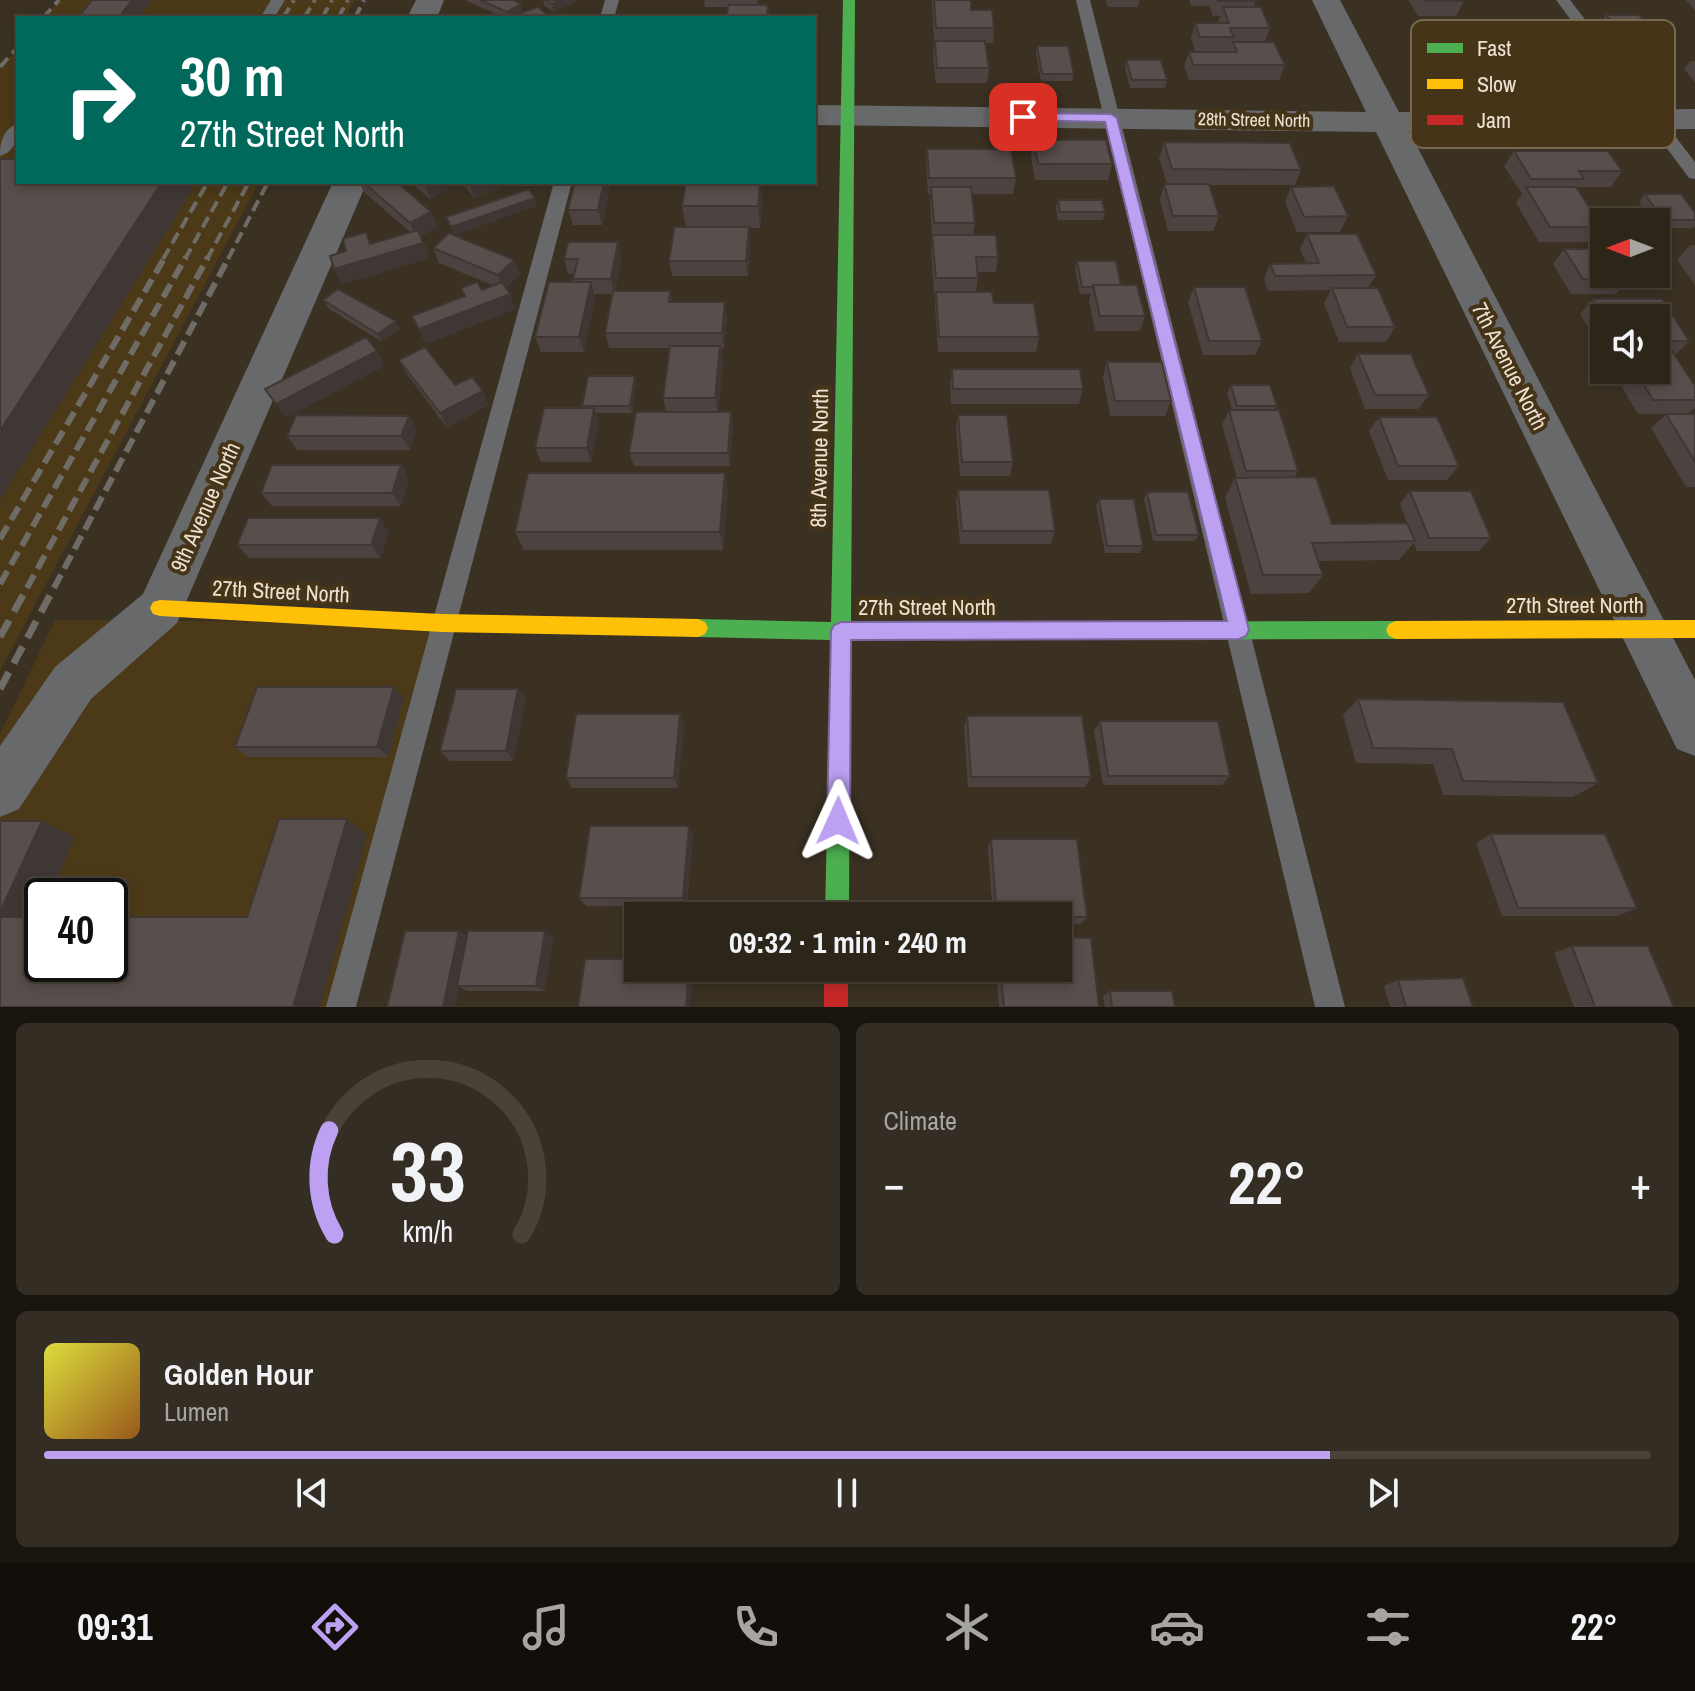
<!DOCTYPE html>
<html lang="en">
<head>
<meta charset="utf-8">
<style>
  body { margin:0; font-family:"Archivo Narrow",sans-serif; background:#342d23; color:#f1f3f6; height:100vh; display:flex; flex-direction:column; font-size:30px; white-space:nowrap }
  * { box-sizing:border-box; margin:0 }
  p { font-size:26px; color:#a6a5a2 }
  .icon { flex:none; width:44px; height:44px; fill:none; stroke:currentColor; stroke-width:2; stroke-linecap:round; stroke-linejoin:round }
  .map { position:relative; height:1007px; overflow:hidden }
  .side { display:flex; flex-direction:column; gap:16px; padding:16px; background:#18140e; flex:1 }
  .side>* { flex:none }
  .top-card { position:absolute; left:16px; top:16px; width:800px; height:168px; border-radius:0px; box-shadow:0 4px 12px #0003,0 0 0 2px #484239; background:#00695c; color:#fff; overflow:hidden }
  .needle { width:52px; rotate:270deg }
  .buttons { position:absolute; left:1590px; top:208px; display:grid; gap:16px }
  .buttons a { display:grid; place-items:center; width:80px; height:80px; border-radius:0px; background:#2c251a; box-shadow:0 4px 12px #0003,0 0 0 2px #484239; font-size:40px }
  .speed { position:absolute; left:24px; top:878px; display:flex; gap:16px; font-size:40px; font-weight:700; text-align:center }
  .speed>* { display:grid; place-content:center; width:104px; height:104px; border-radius:50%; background:#2c251a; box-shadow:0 4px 12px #0003,0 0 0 2px #484239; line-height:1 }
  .speed .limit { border:4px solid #111; border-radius:12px; background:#fff; color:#111 }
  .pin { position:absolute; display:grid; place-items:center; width:68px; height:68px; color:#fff; margin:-34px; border-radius:16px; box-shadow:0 4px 12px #0006 }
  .me { position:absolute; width:88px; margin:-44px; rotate:1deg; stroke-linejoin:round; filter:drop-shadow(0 0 6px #0008) }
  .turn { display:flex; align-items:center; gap:28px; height:168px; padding:0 32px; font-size:36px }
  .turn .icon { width:104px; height:104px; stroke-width:2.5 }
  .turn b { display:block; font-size:56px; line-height:68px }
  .big { font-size:60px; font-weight:700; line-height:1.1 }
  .side .tile { flex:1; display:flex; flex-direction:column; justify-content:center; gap:12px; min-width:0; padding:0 28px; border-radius:12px; background:#342d23 }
  .side .dial { align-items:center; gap:0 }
  .dial svg { height:208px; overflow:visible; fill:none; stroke:#484239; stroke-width:7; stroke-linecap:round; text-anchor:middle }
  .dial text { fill:#f1f3f6; stroke:none }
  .song { display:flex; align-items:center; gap:24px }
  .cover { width:96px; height:96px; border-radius:12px; background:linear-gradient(135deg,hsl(60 70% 55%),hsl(30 70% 35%)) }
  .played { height:8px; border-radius:4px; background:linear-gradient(90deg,#bca0f2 80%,#484239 80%) }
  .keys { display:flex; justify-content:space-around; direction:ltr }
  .heat { display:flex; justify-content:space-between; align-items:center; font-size:44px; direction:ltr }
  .side .tiles { flex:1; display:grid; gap:16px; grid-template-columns:1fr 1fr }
  .tile:last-child { grid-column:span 2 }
  .trip { position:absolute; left:624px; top:902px; width:448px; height:80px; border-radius:0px; background:#2c251a; box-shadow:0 4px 12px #0003,0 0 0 2px #484239; font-weight:700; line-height:80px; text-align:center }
  .dock { display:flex; height:128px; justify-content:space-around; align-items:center; background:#120f0a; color:#a6a5a2 }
  .dock .icon { width:56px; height:56px }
  .dock .selected { color:#bca0f2 }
  .dock b { font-size:36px; color:#f1f3f6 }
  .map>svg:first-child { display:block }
</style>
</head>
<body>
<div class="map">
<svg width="1695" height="1007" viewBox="0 0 1695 1007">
  <rect width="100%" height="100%" fill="#3a3122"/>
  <path fill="#4b3917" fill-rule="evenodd" d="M60 0H355L345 18H44Z
    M18 48V182H259L0 671V69Z
    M55 620 442 623 341 1007H0V734ZM42 896H110V964H42Z"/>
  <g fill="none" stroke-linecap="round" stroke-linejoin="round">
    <path fill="#67696a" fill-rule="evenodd" d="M271 0H285L274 18H260Z
      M605 0H619L614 18H600Z
      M1076 0H1090L1345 1007H1315Z
      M1556 0H1570L1695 162V179L1689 178Z
      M18 124C18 137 15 152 0 156 0 143 3 128 18 124Z
      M554 182H572L356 1007H326Z"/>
    <path fill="#67696a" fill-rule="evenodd" d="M416 0H444L437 18H407Z
      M1312 0H1340L1399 112 1695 109V129L1409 131 1695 680V756L1677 749 1376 132 814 125V105L1366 112Z
      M333 182H367L177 623 91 699 19 809 0 817V746L55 667 143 594Z"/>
    <path fill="#4caf50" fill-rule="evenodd" d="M843 0H855L851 622 1396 621 1403 624 1406 630 1403 636 1396 639 850 640 849 916H825L831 640 698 637 691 634 688 628 691 622 698 619 831 622Z"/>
    <path fill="#ffc107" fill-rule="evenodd" d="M160 600 442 614 698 619 705 622 708 628 705 634 698 637 442 632 160 616 153 614 150 608 153 602Z
      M1695 620V638L1396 639 1389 636 1386 630 1389 624 1396 621Z"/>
    <path fill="#c62828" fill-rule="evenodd" d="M824 968H848V1007H824Z"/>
    <path stroke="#6f6c66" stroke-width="4" stroke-dasharray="12 6" stroke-linecap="butt" d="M43 18 59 0
      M283 18 294 0
      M304 18 315 0
      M322 18 332 0
      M338 18 348 0
      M355 18 364 0
      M0 67 18 47
      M163 259 208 182
      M185 259 228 182
      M207 259 249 182
      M228 259 268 182"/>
    <path stroke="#6f6c66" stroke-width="6" stroke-dasharray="15 7" stroke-linecap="butt" d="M0 539 165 257
      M0 584 186 257
      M27 588 208 257
      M54 588 229 257"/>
    <path stroke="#6f6c66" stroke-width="7" stroke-dasharray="19 10" stroke-linecap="butt" d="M0 637 28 586
      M0 689 55 586"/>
  </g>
  <path fill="#4c4340" d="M92 0H152L139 18H81L79 16Z
    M465 0H513L523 11 512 18H505Z
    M543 0H579L554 12 545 6Z
    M704 0H758L757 5H768L769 18H727L728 7H705Z
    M932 0H971V10L994 28 993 43H986L989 68 987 83H936L933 56 934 42Z
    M1106 0H1140L1138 7H1108Z
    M1189 0H1255L1254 7 1270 28 1265 42 1285 65 1279 80H1189L1184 67 1189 52H1195L1191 38 1195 23H1218L1220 16H1213L1209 6H1191Z
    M1408 0H1463L1464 1 1456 16H1418Z
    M1686 0H1695V10Z
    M1606 15 1655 33 1649 41H1616L1601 22Z
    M1428 20 1476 44 1551 67 1542 82H1448L1420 35Z
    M1037 46 1074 74 1072 81H1041L1036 54Z
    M1126 60 1167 80 1165 88H1130L1125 68Z
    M1690 61H1695V82L1684 69Z
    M1034 140 1112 164 1108 180H1035L1031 156Z
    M1164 142 1301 170 1295 185H1209L1219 216 1213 231H1168L1160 200 1164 184H1167L1159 158Z
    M927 149 1016 178 1013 194H971L975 223 973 235 998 257 996 272H977L978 278 976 292 994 303 1039 337 1036 352H938L935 307 936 293H934L931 250 932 236 930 203 931 194H928L926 164Z
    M1514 151 1622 171 1611 187H1578L1577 188 1602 227 1590 242H1539L1516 203 1522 194 1504 166Z
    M359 182H397L431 212 438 227 421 236 430 258 342 284 410 232 364 192Z
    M410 182H445L448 189 430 199Z
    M462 182H496L498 189 474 198Z
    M575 182H611L602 225H573L568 210Z
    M686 182H763L760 228H749L750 242 748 276H672L669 261 686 227 682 206Z
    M1291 187 1348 216 1340 232H1297L1285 202Z
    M1645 194 1695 213V226L1694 228H1657L1656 222H1653L1639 202Z
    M1058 200 1105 212 1103 220H1058L1056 208Z
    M1307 234 1376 275 1368 288 1395 327 1386 342H1339L1324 303 1331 290 1268 291 1264 279 1270 264 1306 263 1300 249Z
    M1690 245H1695V285L1677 260Z
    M433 248 514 260 520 275 506 288 515 309 426 344 412 316 464 296 461 288 482 290 492 285 439 263Z
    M1564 249 1629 279 1616 294H1571L1553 264Z
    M621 257 615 291H670L672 302 727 317 724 348H721L723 360 718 412H731L733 426 730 466H634L629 453 666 412 663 398 670 348H609L605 333 612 294H594L595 297 584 352H541L535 337 574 282V274H568L564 259Z
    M1077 261 1121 285 1145 316 1140 331H1095L1089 300 1091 294H1080L1075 269Z
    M1194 287 1262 341 1255 355H1203L1188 302Z
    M1593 299H1662L1689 341 1675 355 1695 386V408L1688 414H1695V487H1686L1651 428 1666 414H1638L1612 370H1656V318H1604V354L1580 314Z
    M323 300 400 329 382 342 328 308Z
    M1358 354 1429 395 1418 409H1365L1350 368Z
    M399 360 455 385 489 405 447 428 407 374Z
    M1107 362 1171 401 1165 416H1110L1103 377Z
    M952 369 1083 389 1079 404H951L950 383Z
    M635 376 636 383 632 413H596L599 422 591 462H541L535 448 583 408 582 406Z
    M1231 385 1277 406 1274 410 1298 471 1294 478 1332 524 1407 523 1400 504 1410 491 1491 538 1479 551H1417L1414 543 1399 560 1318 561 1323 575 1309 593 1251 594 1225 498 1235 478H1237L1222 425 1229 410H1232L1227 393Z
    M958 415 1013 462 1010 476H960L956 429Z
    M1379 417 1459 466 1447 480H1388L1369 431Z
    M417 430 410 450H297L287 436Z
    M401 465 409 479 401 506H272L261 493Z
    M725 473 728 492 723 550H524L515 532Z
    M958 490 1055 531 1051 544H960L956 503Z
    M1147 492 1199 535 1195 541H1153L1144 499Z
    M1099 499 1143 546 1140 553H1105L1096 506Z
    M389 532 380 558H249L237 545Z
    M518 689 526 700 513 761H450L440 751Z
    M404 698 388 757H248L235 747Z
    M1358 699 1598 783 1573 797 1443 795 1433 764 1356 763 1343 715Z
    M680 714 684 725 678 788H572L566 778Z
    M967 716 1091 777 1085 787H968L964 726Z
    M1100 721 1230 776 1222 785H1103L1094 731Z
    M689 826 693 835 687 906H586L579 898Z
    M1491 834 1637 908 1617 916H1502L1476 843Z
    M991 839 1087 917 1081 924H1058V916H993L988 848Z
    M459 931 467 936 553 937 544 991H467L459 987 455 1007H387Z
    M1572 946 1674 1007H1574L1554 953Z
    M996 968H1058L1099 1007H999Z
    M1398 980 1473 1007H1390L1384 986Z
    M1110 991 1175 1007H1105L1103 996Z"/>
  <path fill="#3e3734" d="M132 0H152L139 18H122L120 16Z
    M561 0H579L554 12 552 4Z
    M521 4 523 11 512 18H509L507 12Z
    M162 182H189L193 189 0 500V431Z
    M427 182H445L448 189 430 199 424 183Z
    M471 182H496L498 189 474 198 469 183Z
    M517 182H534L519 188Z
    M604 182H611L602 225 598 210Z
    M760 182H763L760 228 758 206Z
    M535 198 537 206 454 235 451 227Z
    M431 212 438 227 421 236 430 258 342 284 334 269 370 244 366 232 374 248 417 238 410 223Z
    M749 227 750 242 748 276 746 261Z
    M618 242 621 257 614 294 611 279Z
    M514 260 520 275 504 290 498 275Z
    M591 282 595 297 584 352 579 337Z
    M510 294 515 309 426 344 419 329Z
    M725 302 727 317 724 348 722 333Z
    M396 321 400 329 382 342 378 334Z
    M720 346 723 360 718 412 715 398Z
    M377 351 385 366 286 418 276 404Z
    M635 376 636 383 632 413 630 406Z
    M483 391 489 405 447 428 440 413Z
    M594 408 599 422 591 462 587 448Z
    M731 412 733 426 730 466 728 453Z
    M409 416 417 430 410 450 401 436Z
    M401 465 409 479 401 506 392 493Z
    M725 473 728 492 723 550 720 532Z
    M380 518 389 532 380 558 371 545Z
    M394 687 404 698 388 757 377 747Z
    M518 689 526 700 513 761 506 751Z
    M680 714 684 725 678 788 674 778Z
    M347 819 367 835 320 1007H293Z
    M42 821 75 837 49 896H42V913L35 930 0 918V912Z
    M689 826 693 835 687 906 683 898Z
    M459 931 469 937 455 1007H443Z
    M545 931 553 937 544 991 536 986Z
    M689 968H694L690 1007H686Z"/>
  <path fill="#584e4b" stroke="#3e3734" stroke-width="2" d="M92 0H132L120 16H79Z
    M480 0H513L521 4 507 12Z
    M545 0H561L552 4Z
    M934 0H971V10H992L994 28H936Z
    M1217 0H1255L1256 1H1218Z
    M1424 0H1463L1464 1H1425Z
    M728 5H768L767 18H727Z
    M538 7 551 18H527L521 13Z
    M1223 7H1261L1270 28H1230L1234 37H1200L1195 23H1229Z
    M1606 15H1639L1655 33H1621Z
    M935 41H985L989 68H937Z
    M1233 42H1274L1285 65H1193L1189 52H1237Z
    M1037 46H1068L1074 74H1042Z
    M1126 60H1161L1167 80H1132Z
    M1034 140H1106L1112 164H1038Z
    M1164 142 1290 143 1301 170 1172 169Z
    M927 149H1011L1016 178H929Z
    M1514 151H1608L1622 171H1579L1584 179H1531Z
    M0 159H18V182H162L0 431Z
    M363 182H397L431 212 410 223Z
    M575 182H604L598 210H568Z
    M686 182H760L758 206H682Z
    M1164 184H1209L1219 216H1173Z
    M1334 186 1348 216 1304 217 1291 187Z
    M931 187H971L975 223H934Z
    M1526 187H1576L1602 227H1550Z
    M529 189 535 198 451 227 446 217Z
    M1645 194H1681L1695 213V220H1663Z
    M1058 200H1102L1105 212H1060Z
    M674 227H749L746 261H669Z
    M418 230 423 243 334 269 330 256 346 251 343 239 366 232 370 244Z
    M449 233 514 260 498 275 433 248Z
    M1307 234H1357L1376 275 1275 276 1270 264 1319 263Z
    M932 235H996L998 257H976L978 278H936Z
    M568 242H618L611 279H573L578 259H564Z
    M1564 249H1604V274H1626L1629 279H1583Z
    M1077 261H1116L1121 285H1093L1094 287H1082Z
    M477 282 482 290 502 282 510 294 419 329 412 316 465 296 461 288Z
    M549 282H591L579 337H535Z
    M1093 285H1137L1145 316H1100Z
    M1194 287H1245L1262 341H1209Z
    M1332 288H1378L1395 327H1347Z
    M338 289 396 321 378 334 323 300Z
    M613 291H670L669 302H725L722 333H605Z
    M936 292H992L994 303H1034L1039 337H939Z
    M1593 299H1662L1689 341H1656V318H1604Z
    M366 337 377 351 276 404 265 389Z
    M670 346H720L715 398H663Z
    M425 347 455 385 472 377 483 391 440 413 399 360Z
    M1656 351H1672L1695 386V400H1653L1635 370H1656Z
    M1358 354H1411L1429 395H1375Z
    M1107 362H1162L1171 401H1115Z
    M952 369H1080L1083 389H953Z
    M588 376H635L630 406H582Z
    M1231 385H1270L1277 406H1237Z
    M544 408H594L587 448H535Z
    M1229 410H1279L1298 471H1246Z
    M636 412H731L728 453H629Z
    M1666 414H1695V462Z
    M296 415 409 416 401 436H287Z
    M958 415H1007L1013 462H962Z
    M1379 417H1437L1459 466H1398Z
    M272 465H401L392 493H261Z
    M528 473H725L720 532H515Z
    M1316 477 1332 524 1407 523 1415 541 1312 543 1323 575H1263L1235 478Z
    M958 490H1049L1055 531H962Z
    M1410 491H1471L1491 538H1429Z
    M1147 492H1188L1199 535H1156Z
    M1099 499H1134L1143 546H1107Z
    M248 518H380L371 545H237Z
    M257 687H394L377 747H235Z
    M456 689H518L506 751H440Z
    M1358 699 1563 702 1598 783 1463 781 1452 749 1373 748Z
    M576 714H680L674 778H566Z
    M967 716H1082L1091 777H971Z
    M1100 721H1218L1230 776H1108Z
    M279 819H347L293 1007H0V917H42V964H110V917H247Z
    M0 821H42L0 912Z
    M590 826H689L683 898H579Z
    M1491 834H1605L1637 908H1518Z
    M991 839H1077L1087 917 997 916Z
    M405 931H459L443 1007H387Z
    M468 931H545L536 986H457Z
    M1058 937 1091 938 1099 1007H1004L1000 968H1058Z
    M1572 946H1648L1674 1007H1595Z
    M585 959H638V968H689L686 1007H578Z
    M1463 978 1473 1007H1406L1398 980Z
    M1110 991H1172L1175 1007H1112Z"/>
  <path fill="#bca0f2" stroke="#7a689d" stroke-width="2" d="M1023 113 1111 114 1117 118 1249 630 1246 636 1239 639 851 640 850 821 846 829 838 832 831 829 827 821 831 631 834 625 841 622 1227 621 1105 122 1018 120 1016 117Z"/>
  <g text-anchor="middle" stroke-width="8" stroke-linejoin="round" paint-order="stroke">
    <g font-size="18" fill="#ede2d2" stroke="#453417">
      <text transform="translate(1254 120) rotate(1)" y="6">28th Street North</text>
    </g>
    <g font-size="22" fill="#ede2d2" stroke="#453417">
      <text transform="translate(1510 366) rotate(63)" y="8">7th Avenue North</text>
      <text transform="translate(819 458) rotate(-89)" y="8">8th Avenue North</text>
      <text transform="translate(205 507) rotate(-66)" y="8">9th Avenue North</text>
      <text transform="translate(281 591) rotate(3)" y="8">27th Street North</text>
      <text x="1575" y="613">27th Street North</text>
      <text x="927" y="615">27th Street North</text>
    </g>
  </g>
  <rect x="1411" y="20" width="264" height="128" rx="12" fill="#453417" stroke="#77684f" stroke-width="2"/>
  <rect x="1427" y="43" width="36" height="10" fill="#4caf50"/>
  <rect x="1427" y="79" width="36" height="10" fill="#ffc107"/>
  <rect x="1427" y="115" width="36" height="10" fill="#c62828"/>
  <g font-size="22" fill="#ede2d2">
    <text x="1477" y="56">Fast</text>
    <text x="1477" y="92">Slow</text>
    <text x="1477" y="128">Jam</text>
  </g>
</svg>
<div class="buttons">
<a><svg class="needle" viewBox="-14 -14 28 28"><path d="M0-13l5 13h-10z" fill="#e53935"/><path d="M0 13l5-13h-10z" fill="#a6a5a2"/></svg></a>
<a><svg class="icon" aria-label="sound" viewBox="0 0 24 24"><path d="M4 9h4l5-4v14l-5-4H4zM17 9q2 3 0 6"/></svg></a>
</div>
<div class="speed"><div class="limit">40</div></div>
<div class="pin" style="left:1023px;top:117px;background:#d93025"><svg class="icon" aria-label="arrive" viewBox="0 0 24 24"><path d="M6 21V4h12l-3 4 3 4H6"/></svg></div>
<svg class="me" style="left:838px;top:821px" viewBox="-20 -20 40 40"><path d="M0-17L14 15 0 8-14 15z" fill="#bca0f2" stroke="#fff" stroke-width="4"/></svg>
<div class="trip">09:32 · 1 min · 240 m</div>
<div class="top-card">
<div class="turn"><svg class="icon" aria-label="right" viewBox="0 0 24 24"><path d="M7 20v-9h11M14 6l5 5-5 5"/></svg><div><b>30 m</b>27th Street North</div></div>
</div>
</div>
<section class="side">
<div class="tiles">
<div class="tile dial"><svg viewBox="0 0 100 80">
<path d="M14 69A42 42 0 1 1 86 69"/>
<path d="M14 69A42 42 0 0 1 12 29" stroke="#bca0f2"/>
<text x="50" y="56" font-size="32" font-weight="700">33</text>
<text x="50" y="72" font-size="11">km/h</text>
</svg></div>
<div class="tile"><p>Climate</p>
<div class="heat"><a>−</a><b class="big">22°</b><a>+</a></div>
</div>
<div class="tile">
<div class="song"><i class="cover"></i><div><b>Golden Hour</b><p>Lumen</p></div></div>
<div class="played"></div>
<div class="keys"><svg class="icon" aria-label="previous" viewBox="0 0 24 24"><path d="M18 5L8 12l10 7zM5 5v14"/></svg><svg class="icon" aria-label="pause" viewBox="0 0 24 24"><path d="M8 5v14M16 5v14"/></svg><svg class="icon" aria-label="next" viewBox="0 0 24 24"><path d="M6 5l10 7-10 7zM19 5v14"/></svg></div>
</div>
</div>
</section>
<nav class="dock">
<b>09:31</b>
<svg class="icon selected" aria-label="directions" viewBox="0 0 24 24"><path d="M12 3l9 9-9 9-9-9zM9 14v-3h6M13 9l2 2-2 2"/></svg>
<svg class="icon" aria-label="music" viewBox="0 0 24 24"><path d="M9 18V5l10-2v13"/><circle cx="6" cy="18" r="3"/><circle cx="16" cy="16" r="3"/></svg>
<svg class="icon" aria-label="phone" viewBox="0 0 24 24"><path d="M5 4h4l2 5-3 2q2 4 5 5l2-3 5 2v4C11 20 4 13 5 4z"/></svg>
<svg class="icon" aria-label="climate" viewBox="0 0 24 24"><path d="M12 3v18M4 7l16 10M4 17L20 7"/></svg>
<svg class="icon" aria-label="car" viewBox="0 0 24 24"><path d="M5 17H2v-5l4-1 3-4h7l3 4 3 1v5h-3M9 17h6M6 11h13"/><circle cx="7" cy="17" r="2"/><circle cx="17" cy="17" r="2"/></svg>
<svg class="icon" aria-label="filters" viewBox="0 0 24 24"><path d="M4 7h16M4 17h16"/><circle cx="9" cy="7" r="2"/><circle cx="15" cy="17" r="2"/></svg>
<b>22°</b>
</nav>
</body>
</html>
